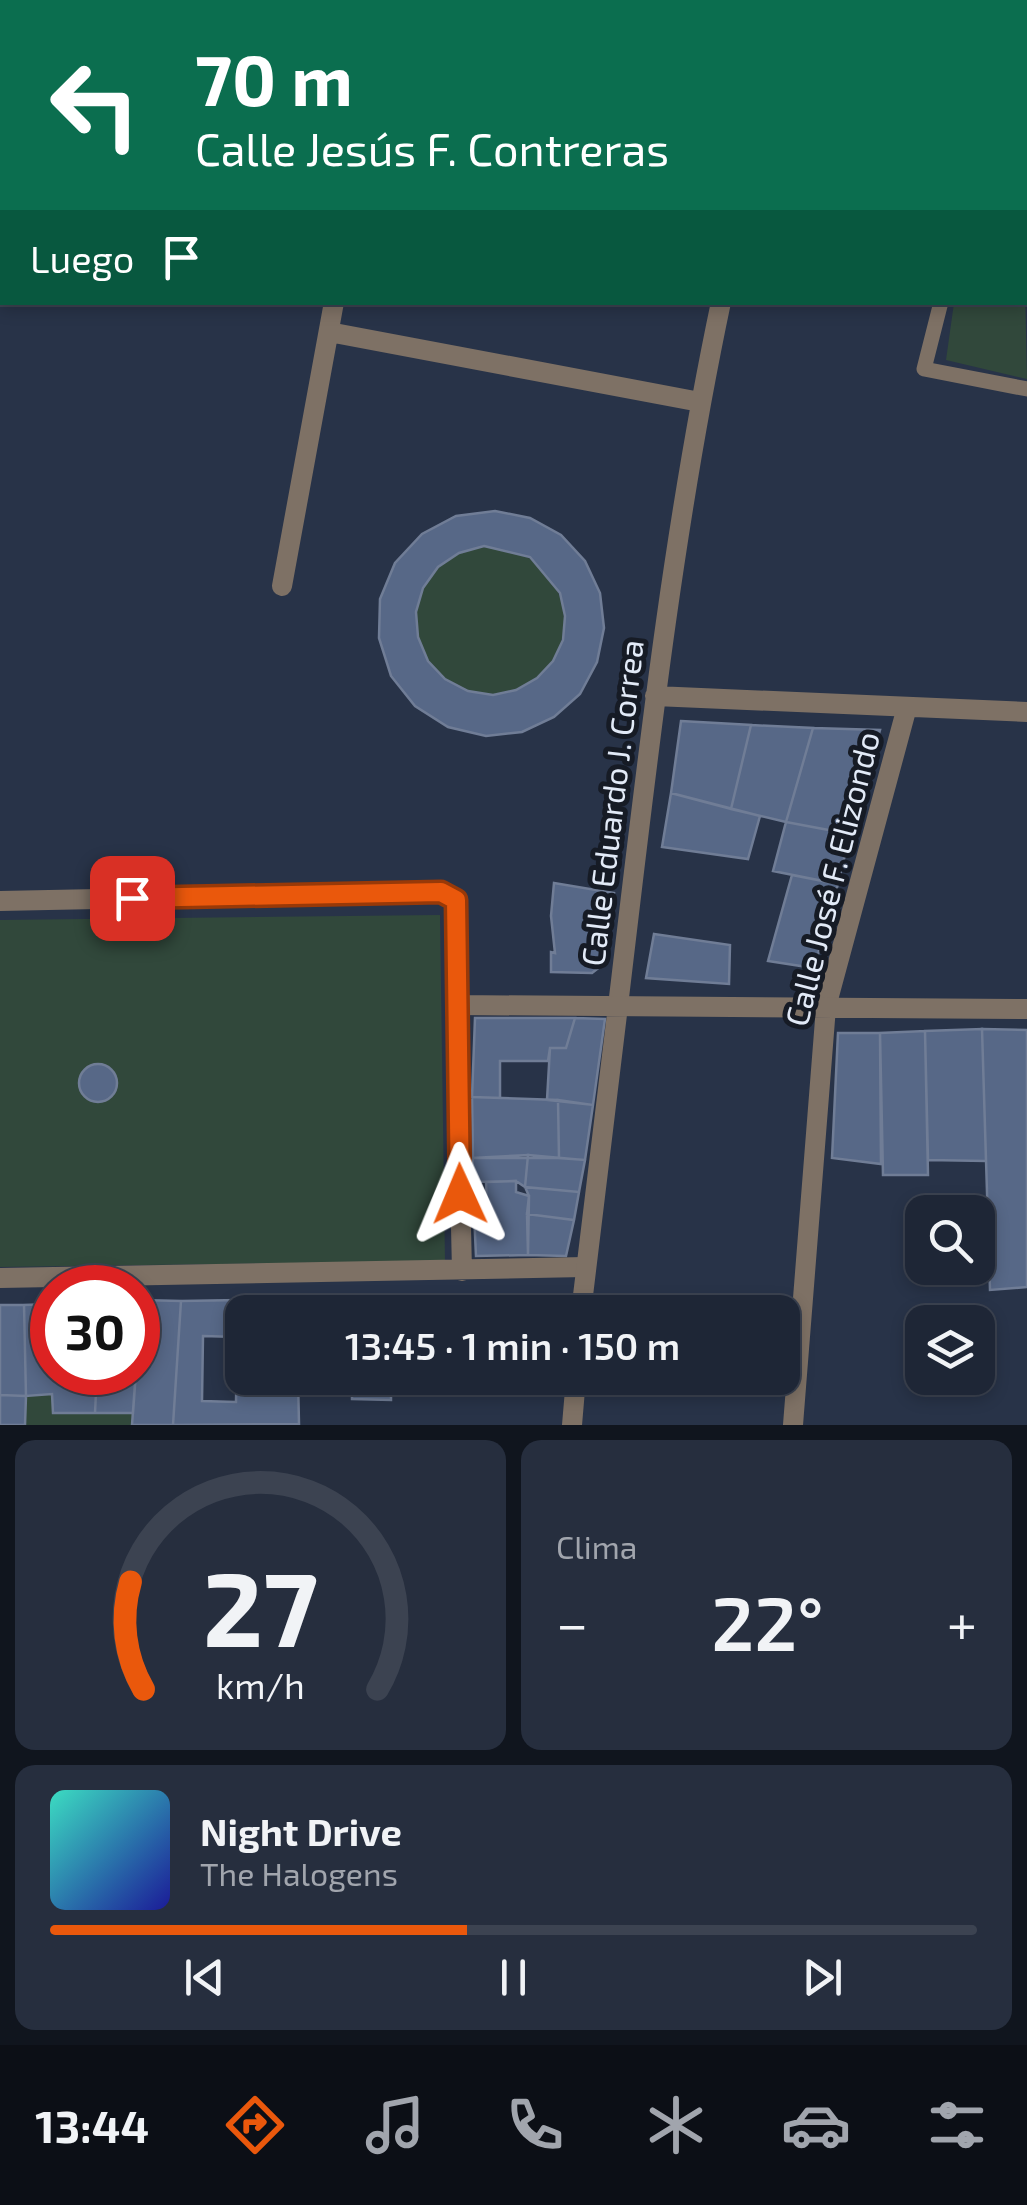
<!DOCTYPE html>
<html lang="es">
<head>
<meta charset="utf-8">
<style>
  body { margin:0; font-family:"Exo 2",sans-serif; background:#262e3e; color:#f1f3f6; height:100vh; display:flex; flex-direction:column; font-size:38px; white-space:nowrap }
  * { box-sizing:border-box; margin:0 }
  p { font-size:32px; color:#a1a5ad }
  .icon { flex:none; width:55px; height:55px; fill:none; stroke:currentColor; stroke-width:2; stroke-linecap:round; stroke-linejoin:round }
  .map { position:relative; height:1425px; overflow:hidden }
  .side { display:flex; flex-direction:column; gap:15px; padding:15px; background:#10151e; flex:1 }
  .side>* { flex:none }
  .guide { position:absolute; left:0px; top:0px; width:1028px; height:305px; box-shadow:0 5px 15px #0003,0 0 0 2px #3c4351; background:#0b6e4f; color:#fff; overflow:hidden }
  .tools { position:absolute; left:905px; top:1195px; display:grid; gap:20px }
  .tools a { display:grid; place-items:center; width:90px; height:90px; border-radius:20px; background:#1e2636; box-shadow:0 5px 15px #0003,0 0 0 2px #3c4351; font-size:50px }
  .speed { position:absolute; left:30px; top:1265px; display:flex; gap:20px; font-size:50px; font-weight:700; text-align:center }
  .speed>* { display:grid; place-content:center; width:130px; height:130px; border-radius:50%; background:#1e2636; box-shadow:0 5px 15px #0003,0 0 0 2px #3c4351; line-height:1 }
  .speed .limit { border:15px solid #d22; background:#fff; color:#111 }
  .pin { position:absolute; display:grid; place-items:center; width:85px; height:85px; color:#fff; margin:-42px; border-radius:20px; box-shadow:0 5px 15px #0006 }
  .me { position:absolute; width:110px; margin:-55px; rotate:359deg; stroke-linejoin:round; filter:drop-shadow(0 0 8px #0008) }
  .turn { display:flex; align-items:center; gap:35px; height:210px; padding:0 30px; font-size:45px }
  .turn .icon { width:130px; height:130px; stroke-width:2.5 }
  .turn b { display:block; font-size:70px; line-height:85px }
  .then { display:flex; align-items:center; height:95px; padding:0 30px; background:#0003; gap:20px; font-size:38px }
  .big { font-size:75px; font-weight:600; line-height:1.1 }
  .side .tile { flex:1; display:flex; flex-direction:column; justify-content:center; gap:15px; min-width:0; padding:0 35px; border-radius:20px; background:#262e3e }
  .side .dial { align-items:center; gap:0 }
  .dial svg { height:260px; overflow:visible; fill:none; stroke:#3c4351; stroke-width:7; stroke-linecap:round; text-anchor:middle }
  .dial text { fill:#f1f3f6; stroke:none }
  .song { display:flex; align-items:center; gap:30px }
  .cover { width:120px; height:120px; border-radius:15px; background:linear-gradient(135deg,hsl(170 70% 55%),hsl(240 70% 35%)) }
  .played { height:10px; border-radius:5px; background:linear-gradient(90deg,#ea580c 45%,#3c4351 45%) }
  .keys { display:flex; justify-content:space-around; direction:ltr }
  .heat { display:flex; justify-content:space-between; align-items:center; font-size:55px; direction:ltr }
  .side .tiles { flex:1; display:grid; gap:15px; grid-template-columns:1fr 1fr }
  .tile:last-child { grid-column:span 2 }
  .trip { position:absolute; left:225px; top:1295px; width:575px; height:100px; border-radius:20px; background:#1e2636; box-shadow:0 5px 15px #0003,0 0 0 2px #3c4351; font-weight:600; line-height:100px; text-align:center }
  .dock { display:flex; height:160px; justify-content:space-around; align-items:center; background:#0c0f16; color:#a1a5ad }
  .dock .icon { width:70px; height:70px }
  .dock .selected { color:#ea580c }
  .dock b { font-size:45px; color:#f1f3f6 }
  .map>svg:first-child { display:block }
</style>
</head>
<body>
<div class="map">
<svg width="1027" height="1425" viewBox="0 0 1027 1425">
  <rect width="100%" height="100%" fill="#283348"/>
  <path fill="#31483b" d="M1025 286 1027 379 946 360 954 303 1025 302Z
    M416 621a74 74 0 1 1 148 0a74 74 0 1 1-148 0Z
    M440 915 445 1261 0 1267V920Z
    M52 1394 53 1413H132V1425H25L26 1396Z"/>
  <path fill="#576887" stroke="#707d96" stroke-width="2.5" fill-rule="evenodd" d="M495 511 530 518 561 535 585 561 600 593 604 628 597 662 580 694 554 717 522 732 486 736 448 727 415 706 391 676 379 638 380 599 395 563 422 534 456 516ZM484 546 530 557 560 593 565 616 563 640 553 661 537 678 516 690 493 695 468 691 445 679 428 661 418 637 416 612 423 588 438 567 459 553Z
    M681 721 751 725 731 809 671 793Z
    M751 725 813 728 786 822 731 809Z
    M813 728 880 730 850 834 786 822Z
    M671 793 760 816 748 859 662 847Z
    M786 822 850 834 838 884 773 871Z
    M792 875 838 884 814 968 768 961Z
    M554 883 614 893 606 962 592 973 551 972V952L555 953 551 916Z
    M654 934 730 945 729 984 646 978Z
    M475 1018H575L566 1048H550L548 1061H500V1098L472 1097Z
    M575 1018 605 1019 593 1105 547 1100 550 1048H566Z
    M982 1029 1027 1030V1287L990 1290Z
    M982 1029 986 1161 928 1160 925 1031Z
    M925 1031 928 1175H883L880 1033Z
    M838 1033H880L881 1164 832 1158Z
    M79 1083a19 19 0 1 1 38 0a19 19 0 1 1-38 0Z
    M472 1097 558 1100 559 1158H473Z
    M558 1100 593 1105 585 1160 559 1158Z
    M528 1155 525 1187 516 1181 471 1182 473 1158Z
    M528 1155 585 1160 579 1192 525 1187Z
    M516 1181V1192L529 1196 528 1255 476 1256 474 1213H487L486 1182Z
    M525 1187 579 1192 574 1220 527 1214 529 1196Z
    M527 1214 574 1220 566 1256 528 1255Z
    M389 1298V1312H351L350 1301Z
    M297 1299V1312H242V1378H298L299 1424 173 1425 181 1301ZM203 1336 237 1337 236 1402 202 1401Z
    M562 1299 561 1312H462V1300Z
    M141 1300 181 1301 173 1425H132Z
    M52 1304V1372H97L95 1413H53L52 1394 26 1396 24 1305Z
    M0 1305H24L26 1396 0 1395Z
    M97 1372H136L133 1413H95Z
    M352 1378H391V1400L352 1399Z
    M462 1378H554L552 1395 462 1393Z
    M0 1395 26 1396 25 1425H0Z"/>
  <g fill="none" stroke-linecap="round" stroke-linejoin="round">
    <path stroke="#7e7165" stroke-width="15" d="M1025 261 1027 262
      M941 302 924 369 1027 389"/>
    <path stroke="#7e7165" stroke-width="20" d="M586 0 595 2
      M46 2V0
      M921 2 922 0
      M0 86 2 87
      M1025 116 1027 117
      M0 153 2 145
      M329 332 700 402
      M282 586 334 302
      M655 696 1027 712
      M456 1005 462 1271
      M618 1006C646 771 672 534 721 302
      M826 1007 907 707
      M0 1278 585 1267"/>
    <path stroke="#7e7165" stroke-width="20" d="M0 901 441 892 455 900 458 913 456 1005 1027 1009
      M581 1312 618 1006
      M572 1425 576 1378
      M793 1425 826 1007"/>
  </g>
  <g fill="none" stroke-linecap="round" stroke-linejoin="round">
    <g stroke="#983908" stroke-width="25">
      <path id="route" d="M132 898 441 892 456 900 460 1194"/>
    </g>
    <use href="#route" stroke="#ea580c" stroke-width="18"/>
  </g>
  <g text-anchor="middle" stroke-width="10" stroke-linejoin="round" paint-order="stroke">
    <g font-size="32" fill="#e2eaf7" stroke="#161b25">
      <text transform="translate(613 803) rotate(-83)" y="11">Calle Eduardo J. Correa</text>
      <text transform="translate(833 879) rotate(-76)" y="11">Calle José F. Elizondo</text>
    </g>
  </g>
</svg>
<div class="tools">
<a><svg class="icon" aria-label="search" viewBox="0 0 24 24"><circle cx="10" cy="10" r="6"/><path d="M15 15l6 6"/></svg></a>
<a><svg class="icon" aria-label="layers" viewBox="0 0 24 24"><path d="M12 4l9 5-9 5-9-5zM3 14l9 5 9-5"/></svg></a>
</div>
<div class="speed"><div class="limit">30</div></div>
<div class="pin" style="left:132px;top:898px;background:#d93025"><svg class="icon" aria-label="arrive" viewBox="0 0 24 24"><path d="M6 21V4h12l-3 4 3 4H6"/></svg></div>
<svg class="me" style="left:460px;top:1194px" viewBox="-20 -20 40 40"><path d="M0-17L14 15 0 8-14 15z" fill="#ea580c" stroke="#fff" stroke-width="4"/></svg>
<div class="trip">13:45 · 1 min · 150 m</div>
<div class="guide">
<div class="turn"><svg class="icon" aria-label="left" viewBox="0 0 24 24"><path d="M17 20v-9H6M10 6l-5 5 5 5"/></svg><div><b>70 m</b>Calle Jesús F. Contreras</div></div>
<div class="then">Luego<svg class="icon" aria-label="arrive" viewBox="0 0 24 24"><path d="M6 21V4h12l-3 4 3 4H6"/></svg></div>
</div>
</div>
<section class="side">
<div class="tiles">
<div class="tile dial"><svg viewBox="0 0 100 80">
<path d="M14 69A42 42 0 1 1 86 69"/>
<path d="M14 69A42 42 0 0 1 10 36" stroke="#ea580c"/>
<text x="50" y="56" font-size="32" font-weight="700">27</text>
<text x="50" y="72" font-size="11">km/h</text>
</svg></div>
<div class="tile"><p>Clima</p>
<div class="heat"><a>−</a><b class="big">22°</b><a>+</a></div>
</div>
<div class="tile">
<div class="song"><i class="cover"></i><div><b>Night Drive</b><p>The Halogens</p></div></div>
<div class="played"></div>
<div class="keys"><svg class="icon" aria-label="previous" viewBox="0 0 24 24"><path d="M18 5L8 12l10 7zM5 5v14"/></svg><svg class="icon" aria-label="pause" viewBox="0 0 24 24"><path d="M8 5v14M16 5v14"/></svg><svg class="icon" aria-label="next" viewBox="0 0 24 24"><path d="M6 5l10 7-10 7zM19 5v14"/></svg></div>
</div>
</div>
</section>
<nav class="dock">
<b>13:44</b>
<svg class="icon selected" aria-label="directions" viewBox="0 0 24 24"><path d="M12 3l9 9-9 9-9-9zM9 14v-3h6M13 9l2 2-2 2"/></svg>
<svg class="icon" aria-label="music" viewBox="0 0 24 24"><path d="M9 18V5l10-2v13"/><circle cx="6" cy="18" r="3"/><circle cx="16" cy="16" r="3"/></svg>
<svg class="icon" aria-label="phone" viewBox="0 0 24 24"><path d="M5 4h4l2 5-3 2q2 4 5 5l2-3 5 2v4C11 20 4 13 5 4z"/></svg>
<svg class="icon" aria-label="climate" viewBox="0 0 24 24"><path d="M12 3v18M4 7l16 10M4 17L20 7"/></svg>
<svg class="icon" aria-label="car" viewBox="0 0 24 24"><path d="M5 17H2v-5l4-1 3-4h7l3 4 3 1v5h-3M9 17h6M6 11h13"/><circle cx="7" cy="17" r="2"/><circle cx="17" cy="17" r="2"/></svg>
<svg class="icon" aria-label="filters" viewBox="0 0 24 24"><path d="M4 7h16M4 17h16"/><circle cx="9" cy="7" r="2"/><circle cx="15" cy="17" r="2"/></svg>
</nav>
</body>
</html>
